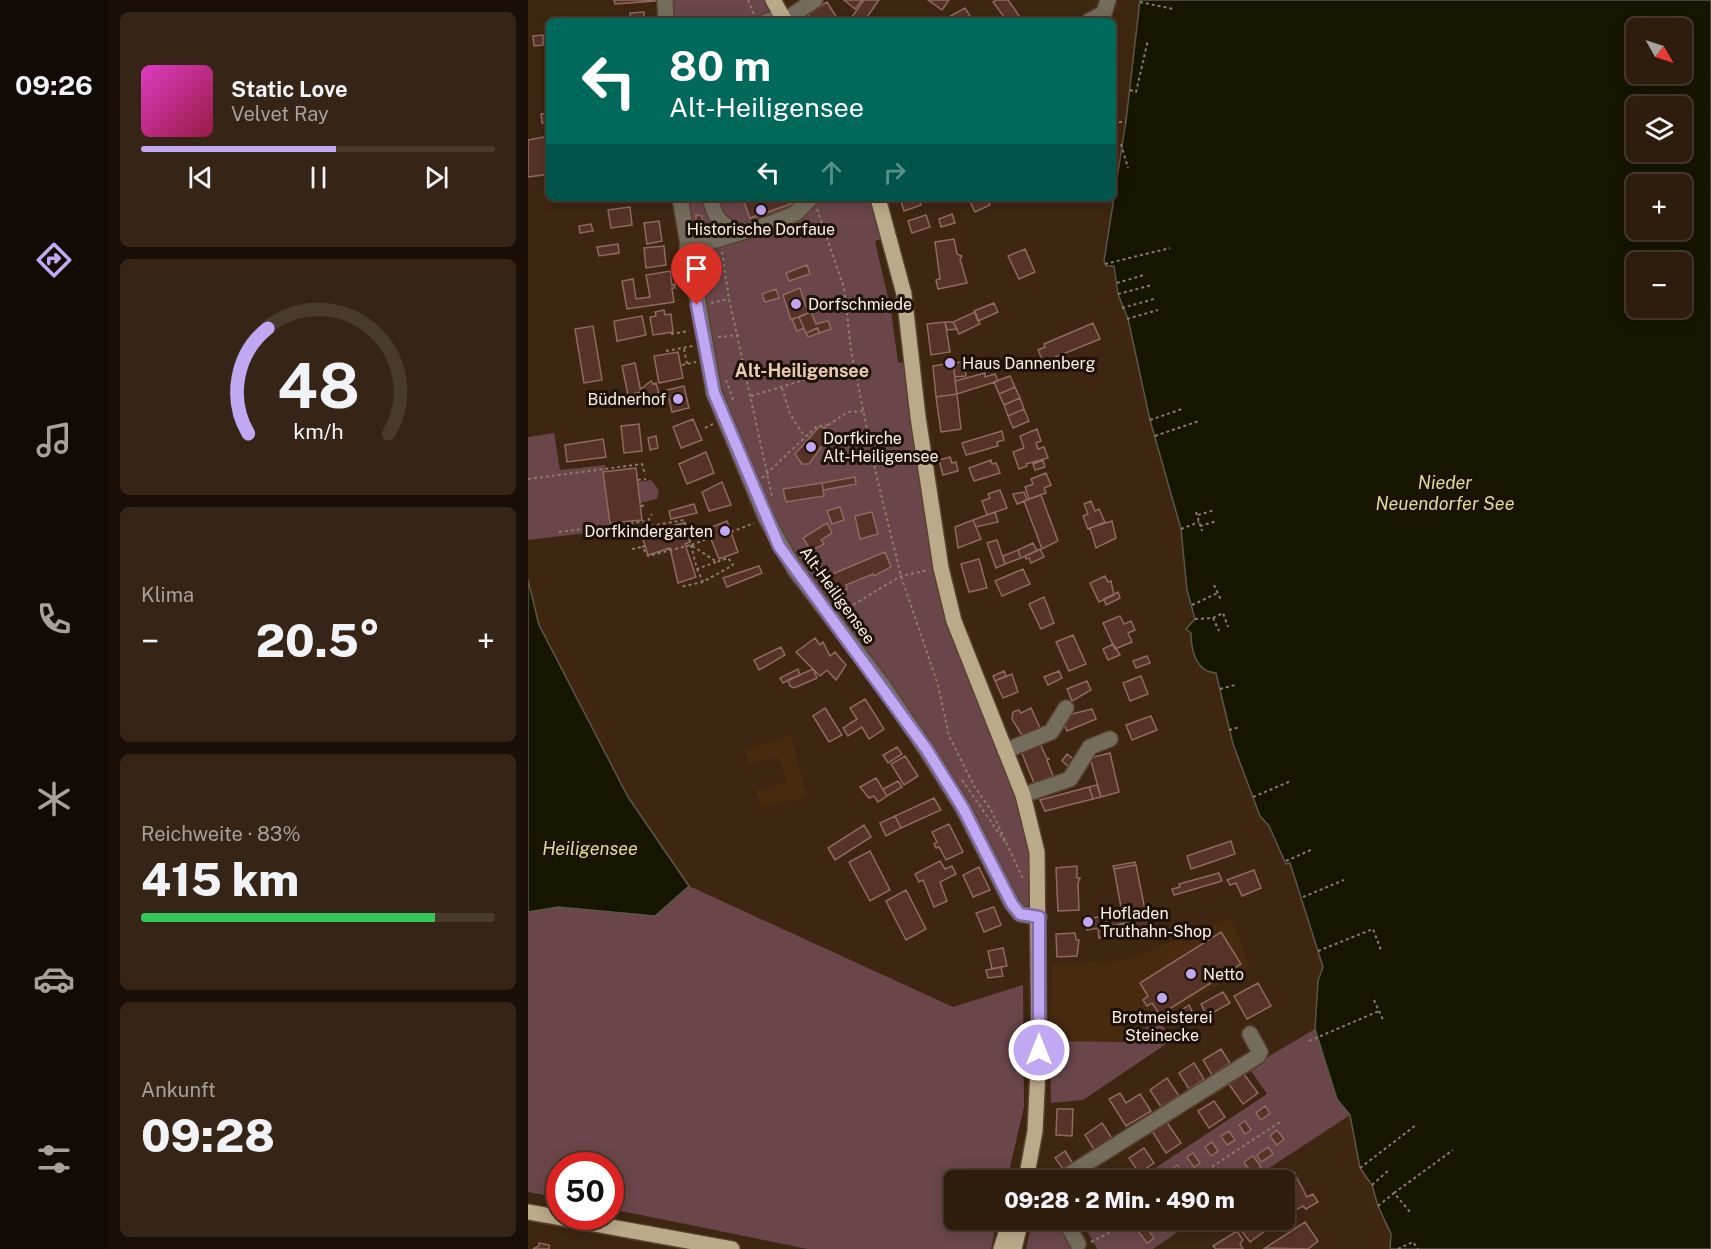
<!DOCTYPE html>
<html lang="de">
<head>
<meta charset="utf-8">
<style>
  body { margin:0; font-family:"Public Sans",sans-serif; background:#362516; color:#f1f3f6; height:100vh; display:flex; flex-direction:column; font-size:22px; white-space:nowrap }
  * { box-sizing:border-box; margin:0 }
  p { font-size:20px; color:#a7a19d }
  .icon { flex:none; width:33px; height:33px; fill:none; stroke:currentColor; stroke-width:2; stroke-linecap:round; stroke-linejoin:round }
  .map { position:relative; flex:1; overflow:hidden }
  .details { display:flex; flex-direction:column; gap:12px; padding:12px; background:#190f07; width:420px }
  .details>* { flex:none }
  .hud { position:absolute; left:18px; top:18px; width:570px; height:183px; border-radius:9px; box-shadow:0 3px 15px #0003,0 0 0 2px #493a2e; background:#00695c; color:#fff; overflow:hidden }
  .needle { width:39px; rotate:129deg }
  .tools { position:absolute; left:1098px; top:18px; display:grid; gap:12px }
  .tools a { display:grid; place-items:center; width:66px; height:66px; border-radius:9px; background:#2e1c0d; box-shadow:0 3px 15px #0003,0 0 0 2px #493a2e; font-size:30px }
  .speed { position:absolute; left:18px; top:1152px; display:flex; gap:12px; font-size:30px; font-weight:700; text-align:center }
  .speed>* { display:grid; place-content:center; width:78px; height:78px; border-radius:50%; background:#2e1c0d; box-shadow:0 3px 15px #0003,0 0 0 2px #493a2e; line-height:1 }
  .speed .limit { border:9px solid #d22; background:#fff; color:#111 }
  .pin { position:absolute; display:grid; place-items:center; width:51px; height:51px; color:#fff; margin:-62px -26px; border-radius:50% 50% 50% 0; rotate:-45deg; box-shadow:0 0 6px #0007 }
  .pin .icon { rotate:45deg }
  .me { position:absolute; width:66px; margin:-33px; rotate:0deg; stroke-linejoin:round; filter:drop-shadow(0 0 4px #0008) }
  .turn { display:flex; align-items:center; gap:21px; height:126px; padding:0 24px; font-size:27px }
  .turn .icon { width:78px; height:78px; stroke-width:2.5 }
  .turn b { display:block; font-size:42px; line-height:51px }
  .lanes { display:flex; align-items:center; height:57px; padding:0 24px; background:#0003; justify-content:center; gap:30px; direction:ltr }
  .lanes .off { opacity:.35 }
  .big { font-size:45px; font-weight:800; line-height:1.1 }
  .details .card { flex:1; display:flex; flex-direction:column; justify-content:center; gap:9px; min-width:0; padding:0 21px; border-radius:9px; background:#362516 }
  .details .dial { align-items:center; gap:0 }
  .dial svg { height:156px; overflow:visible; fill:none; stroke:#493a2e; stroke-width:7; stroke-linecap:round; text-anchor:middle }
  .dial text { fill:#f1f3f6; stroke:none }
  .song { display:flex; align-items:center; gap:18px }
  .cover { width:72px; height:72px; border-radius:9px; background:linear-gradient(135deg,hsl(310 70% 55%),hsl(340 70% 35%)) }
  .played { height:6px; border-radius:3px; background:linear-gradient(90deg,#c1a8f3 55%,#493a2e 55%) }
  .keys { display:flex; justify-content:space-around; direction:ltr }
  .heat { display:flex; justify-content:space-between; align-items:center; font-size:33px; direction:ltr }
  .charge { height:9px; border-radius:4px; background:linear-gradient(90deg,#34c759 83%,#493a2e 0) }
  .trip { position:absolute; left:416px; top:1170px; width:351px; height:60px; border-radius:9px; background:#2e1c0d; box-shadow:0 3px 15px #0003,0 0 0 2px #493a2e; font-weight:800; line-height:60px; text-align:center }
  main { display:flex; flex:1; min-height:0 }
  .tabs { display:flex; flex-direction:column; width:108px; justify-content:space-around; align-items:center; background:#120b05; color:#a7a19d }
  .tabs .icon { width:42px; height:42px }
  .tabs .current { color:#c1a8f3 }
  .tabs b { font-size:27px; color:#f1f3f6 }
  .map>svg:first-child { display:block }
</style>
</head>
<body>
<main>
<nav class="tabs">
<b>09:26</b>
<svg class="icon current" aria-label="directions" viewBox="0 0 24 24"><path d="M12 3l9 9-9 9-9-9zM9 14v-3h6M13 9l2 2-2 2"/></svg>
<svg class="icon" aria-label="music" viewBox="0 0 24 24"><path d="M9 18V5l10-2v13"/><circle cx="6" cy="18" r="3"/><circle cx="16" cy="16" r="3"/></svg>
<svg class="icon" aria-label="phone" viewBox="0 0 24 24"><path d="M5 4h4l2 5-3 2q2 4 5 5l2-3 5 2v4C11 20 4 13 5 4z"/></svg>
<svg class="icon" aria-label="climate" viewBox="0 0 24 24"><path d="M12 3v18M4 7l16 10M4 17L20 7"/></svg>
<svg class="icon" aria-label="car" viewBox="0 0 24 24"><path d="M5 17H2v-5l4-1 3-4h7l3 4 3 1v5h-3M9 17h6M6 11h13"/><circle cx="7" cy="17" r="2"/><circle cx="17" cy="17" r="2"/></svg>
<svg class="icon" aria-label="filters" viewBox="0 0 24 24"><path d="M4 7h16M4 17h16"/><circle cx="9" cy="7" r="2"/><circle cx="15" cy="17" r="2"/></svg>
</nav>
<section class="details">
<div class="card">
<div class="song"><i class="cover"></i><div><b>Static Love</b><p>Velvet Ray</p></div></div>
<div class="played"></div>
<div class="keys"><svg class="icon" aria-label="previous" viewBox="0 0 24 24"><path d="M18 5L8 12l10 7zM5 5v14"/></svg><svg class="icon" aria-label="pause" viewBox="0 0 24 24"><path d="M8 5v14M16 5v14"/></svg><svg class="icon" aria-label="next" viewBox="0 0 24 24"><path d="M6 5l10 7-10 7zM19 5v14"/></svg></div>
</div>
<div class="card dial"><svg viewBox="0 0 100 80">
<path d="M14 69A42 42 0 1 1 86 69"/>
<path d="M14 69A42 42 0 0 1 24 15" stroke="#c1a8f3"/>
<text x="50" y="56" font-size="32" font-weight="700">48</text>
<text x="50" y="72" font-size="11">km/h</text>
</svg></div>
<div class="card"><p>Klima</p>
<div class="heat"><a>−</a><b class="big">20.5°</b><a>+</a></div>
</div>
<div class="card"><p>Reichweite · 83%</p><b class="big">415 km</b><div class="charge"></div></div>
<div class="card"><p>Ankunft</p><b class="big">09:28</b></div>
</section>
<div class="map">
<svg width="1183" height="1249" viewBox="0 0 1183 1249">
  <rect width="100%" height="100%" fill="#3e2611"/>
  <path fill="#482b0f" d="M263 735 279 797 233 807 228 791 258 783 251 757 221 765 217 749Z
    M703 918 722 966 595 1042 522 1041 524 963 595 961Z"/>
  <path fill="#6a464a" d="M139 0H239L251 21H140Z
    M155 198H344L357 238 347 241 363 311 370 362 379 364 397 510 498 833 503 861V905L497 909 492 908 453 834 271 573 195 411Z
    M26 433 32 470 77 465 84 530 0 540V437Z
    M123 480 131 490 129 499 112 503 110 482Z
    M161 886 425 1007 495 985 496 1107 479 1180H426V1220H469L463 1249H280L83 1209 82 1166H32L31 1198 0 1192V912L30 907 127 916Z
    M631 1020 644 1040 555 1100 523 1103 522 1041 595 1042Z
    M787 1029 798 1062 856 1159 838 1179 833 1170 822 1115 723 1180H609L739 1094 721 1068Z
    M504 1220H529L544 1249H498Z
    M553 1220H667L625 1249H569Z"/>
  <path fill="#161500" stroke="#5b5745" stroke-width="1.5" fill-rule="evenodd" d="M612 0H1183V1249H862L863 1234 850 1206 844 1185 832 1168 822 1115 809 1099 787 1029 790 981 795 967 762 863 758 864 741 826 732 816 705 744 688 673C668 672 663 650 663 633L658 629 667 619 659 590 653 529 622 420 600 319 590 294 586 266H578L576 261 598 121ZM1108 28H1154V74H1108ZM1108 106H1154V152H1108ZM1108 184H1154V230H1108ZM1108 262H1154V308H1108Z
    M0 580 11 625 100 797 161 886 127 916 30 907 0 912Z"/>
  <path fill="#573227" stroke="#8e6a60" stroke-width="1.5" d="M86 0H127V1L87 4Z
    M316 0H334L327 9Z
    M336 0H351L336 21H321Z
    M400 0H421L414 10Z
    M468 0H480L492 17 486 21H479L465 2Z
    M299 2 311 21H284L280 14Z
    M437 8 445 21H421L419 18Z
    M116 12V21H102V13Z
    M15 35V45L6 46 5 36Z
    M21 113V122L14 123 13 114Z
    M21 136V174L0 177V140Z
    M270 198 271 201 222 218 215 199Z
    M372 198H391L393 205 376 211Z
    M440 198H458L462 205 447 212Z
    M102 207 104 225 83 228 80 210Z
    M424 214 427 223 413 227 411 219Z
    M168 215 174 216 176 233 168 234Z
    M398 215 402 227 384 233 380 221Z
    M131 221 134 241 119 244 116 223Z
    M63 224 65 231 52 233 51 226Z
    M426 239 429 254 434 256 432 259 439 283 410 289 408 280 412 279 407 242Z
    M90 244 91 253 71 256 69 247Z
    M136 246 138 265 118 268 116 248Z
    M497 249 507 272 491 279 480 256Z
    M279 265 282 274 261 281 258 273Z
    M142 271 144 285 147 284V288H144L146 302 99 309 94 281 105 279 108 299 122 297 118 275Z
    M272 288 280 313 263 320 255 295Z
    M248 289 251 298 237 302 234 294Z
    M466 303 470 312 450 321 446 311Z
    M136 310 137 315 143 314 145 332 125 335 122 317 128 316 127 312Z
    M283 312 288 324 300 321 303 329 291 333 290 328 278 333 271 317Z
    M447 312 452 324 431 334 425 322Z
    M114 316 118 335 89 341 86 321Z
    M271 317 276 328 269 331 264 319Z
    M417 322 422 352 403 355 399 324Z
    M417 322H425L429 329 419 330Z
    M565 323 572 339 515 362 510 350 517 347 516 344Z
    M65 326 74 380 56 383 47 329Z
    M289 328 291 333 280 337 278 333Z
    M150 352 155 378 131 383 126 356Z
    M433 362V367H437L438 376 427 377 425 363Z
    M107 363 113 392 100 395 94 366Z
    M425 363 429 394 408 397 405 366Z
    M457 373V377L467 374 470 381 429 394 427 381Z
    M482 376 487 387 471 394 466 382Z
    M123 381 125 384 128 383 131 393 117 398 114 388Z
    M156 386 161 408 144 412 139 390Z
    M487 387 492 398 476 405 471 394Z
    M429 394 433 429 413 432 408 397Z
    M492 398 496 409 480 416 476 405Z
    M496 409 501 421 485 428 480 416Z
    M165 419 174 440 153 448 145 427Z
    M111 424 114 451 96 453 93 426Z
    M292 426 300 431 295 438 298 440 281 464H274L267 454Z
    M509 429 513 441 508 443 510 449 516 447 520 458 498 464 499 466 491 469 485 452 496 448 492 436Z
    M474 431 476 440 469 442 470 446 438 455 434 443Z
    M128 436 130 448 122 450 120 438Z
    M75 439 78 457 39 462 37 445Z
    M178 452 186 473 159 484 151 464Z
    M422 457 424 463 428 462 430 471 415 475 411 460Z
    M463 460 464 464 468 463 472 473 446 481 441 468Z
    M515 460 517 467 507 470 505 464Z
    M108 468 114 520 82 523 75 472Z
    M518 473 523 485 516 488 518 493 501 499 497 487 505 484 503 479Z
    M327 477 328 484 295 490 294 483Z
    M194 482 203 505 181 511 174 492Z
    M294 483 296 496 258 502 255 489Z
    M472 490 479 508 459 515 454 501 462 498 460 494Z
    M496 492 499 500 489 504 485 494Z
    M513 495 530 541 514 549 496 501Z
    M563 501 567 511 571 509 577 522 560 529 555 516 560 514 556 504Z
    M166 504 169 513 143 519 141 511Z
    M312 507 316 520 304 524 299 511Z
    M344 512 350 534 332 539 327 516Z
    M467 512 470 522 448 527 445 520Z
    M445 520 453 539 430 548 427 527Z
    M199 521 210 552 191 559 179 529Z
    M584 521 588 538 568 548 562 528Z
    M156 523 162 542 157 544 168 577 150 583 142 548 120 555 113 533Z
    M299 523 304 533 293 540 296 544 283 551 275 538Z
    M469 540 477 564 468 568 459 543Z
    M505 543 509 551 493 558 490 550Z
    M512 549 516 557 503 563 501 558 498 559 497 556Z
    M490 550 493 558 477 564 475 556Z
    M357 552 363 567 346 576 345 574 318 585 319 589 309 593 302 575Z
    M451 559 459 588 441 592 433 564Z
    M231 566 234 573 199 587 195 578Z
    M495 569 502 584 474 596 467 581Z
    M577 576 580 582 583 581 586 595 571 602 562 583Z
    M590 592 592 598 578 605 576 599Z
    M516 597 526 623 513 629 501 604Z
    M592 616 596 624 603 621 607 630 600 633 604 642 587 649 575 623Z
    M545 635 558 664 541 671 528 642Z
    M287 638 292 645 295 642 302 656 307 652 318 665 308 680 299 670 292 676 268 652Z
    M585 644 592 655 580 660 575 649Z
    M253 647 257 655 231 670 226 660Z
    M619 656 622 663 608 668 605 661Z
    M270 669 272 675 255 683 252 678Z
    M285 669 289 678 266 688 262 686 260 680Z
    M476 671 478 676 467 681 465 676Z
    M531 671 534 678 520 685 516 677Z
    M484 674 490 692 475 698 467 681Z
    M613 676 620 694 602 701 595 683Z
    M559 681 563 690 544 701 539 689Z
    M337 699 356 729 341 739 334 727 320 736 315 728 329 719 322 708Z
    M297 708 314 735 301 742 285 716Z
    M503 708 513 730 495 737 484 719 485 712 491 710 493 713Z
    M564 709 568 719 539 731 535 722 541 719 540 715Z
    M623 716 629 730 604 740 598 725Z
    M512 743 518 757 521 759 519 760 525 776 506 783 493 751Z
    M369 747 374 754 360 763 355 755Z
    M582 753 591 792 573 797 562 758Z
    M539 754 547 760 541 767 534 761Z
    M377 756 390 776 376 785 363 764Z
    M348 778 359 796 350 802 346 796 341 798 332 787Z
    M370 781 374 787 359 796 355 789Z
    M569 785 573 797 565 799 561 787Z
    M561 787 565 799 517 811 512 800Z
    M406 798 413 810 373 828 367 816Z
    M367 816 373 828 358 836 352 823Z
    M421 824 435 852 418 860 411 847 408 848 406 844 409 842 404 832Z
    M336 825 343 837 307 860 300 848Z
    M703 841 707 854 663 869 659 856Z
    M342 851 362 890 342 901 321 862Z
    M412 861 417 869 424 866 428 874 412 882 419 901 406 907 395 880 391 882 387 874Z
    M607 862 608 865 586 869 585 866Z
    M608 865 619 920 596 924 586 869Z
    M549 866V878H552L550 883 551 910 530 911 528 868Z
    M451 867 462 890 445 897 435 875Z
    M726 870 733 888 714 896 708 883 702 885 699 880Z
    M691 873 694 881 646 895 644 889 652 887 651 884Z
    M378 890 398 929 378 940 358 901Z
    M466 907 473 925 456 932 448 913Z
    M594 913 596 924 559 930 557 919Z
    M619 920 622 931 604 934 603 926 599 927V923Z
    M599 923V927L603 926 604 932 571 938 570 928Z
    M604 932V938L592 939V934Z
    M693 932 713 964 632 1015 624 1003 619 1006 615 1000 620 996 612 983Z
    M547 933 548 940H551L549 956 529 957 528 934Z
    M475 948 479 966 464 969 460 951Z
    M473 967 475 976 460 978 458 970Z
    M730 983 743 1006 719 1019 706 996Z
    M695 992 702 1003 679 1016 673 1004Z
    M661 1005 664 1011 655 1016 652 1011Z
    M693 1049 702 1063 684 1075 675 1060Z
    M666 1063 676 1079 661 1089 651 1073Z
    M715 1073 730 1093 715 1104 700 1083Z
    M639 1078 651 1096 633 1107 622 1090Z
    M592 1093 598 1103 612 1094 623 1111 598 1126 581 1099Z
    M686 1101 697 1117 681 1128 670 1111Z
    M737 1106 742 1113 733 1120 728 1113Z
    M529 1109H545L544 1136 528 1135Z
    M638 1121 653 1143 638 1153 624 1131Z
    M717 1121 723 1130 717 1134 711 1125Z
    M574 1123 585 1140 567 1151 557 1135Z
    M749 1130 756 1139 749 1145 742 1136Z
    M701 1131 707 1140 699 1145 693 1136Z
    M684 1142 690 1151 683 1156 677 1147Z
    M740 1147 745 1154 733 1162 729 1155Z
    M616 1148 626 1163 611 1173 601 1158Z
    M537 1151 547 1167 538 1173 527 1158Z
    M665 1153 672 1163 666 1167 659 1157Z
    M725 1156 733 1167 724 1174 716 1162Z
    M649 1165 655 1174 649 1178 643 1170Z
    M570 1169 578 1180H553Z
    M706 1170 710 1176 698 1180 695 1177Z
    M766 1172 779 1197 785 1194 790 1202 778 1209 775 1206 764 1212 756 1199V1180H751Z
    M568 1220H576L579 1225 569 1230 564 1221Z
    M635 1220H640L645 1226 636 1232 630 1223Z
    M714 1220H734L741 1228 722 1242 708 1224Z
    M777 1222 790 1241 780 1249 737 1248Z
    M618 1227 626 1238 619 1243 611 1232Z
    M709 1231 715 1240 712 1244 715 1249H688L685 1246Z
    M11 1243 21 1245V1249H5L11 1246Z"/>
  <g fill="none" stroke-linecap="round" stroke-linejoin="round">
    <g stroke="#59422f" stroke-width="18">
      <path id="minor" d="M137 0 138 21
        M257 20 287 0
        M239 21 254 16
        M561 21 576 13 580 0
        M152 198 186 393 238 518 267 570 354 684 399 751 435 808 484 904 492 914 511 917
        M182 198C187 218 192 225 212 232
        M159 249 244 223 268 213 283 198
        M477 751 523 732 538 708
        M495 795 542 779 562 747 582 739
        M500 1172 512 1180
        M532 1180 730 1056 732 1052 722 1034
        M537 1220 550 1244"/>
    </g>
    <g stroke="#59422f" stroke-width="18">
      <path id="major" d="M245 0 257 21
        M350 198 376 294 390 417 413 568 426 621 495 795 509 852 511 1050 507 1131 498 1180
        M0 1212 204 1249
        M473 1249 482 1220
        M486 1249 493 1220"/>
    </g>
    <path stroke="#8d7a69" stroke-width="2" stroke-dasharray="3 3" stroke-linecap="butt" d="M220 0 227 17
      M612 2 645 9
      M602 90 608 92 620 40
      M585 122H598
      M593 144 600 168
      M289 209 316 288 323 350 349 478 373 576 410 685 421 736 446 786 463 810 496 881
      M194 252 201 299 244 496
      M577 264 642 248
      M589 283 616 275
      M590 294 624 285
      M183 303 201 299
      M594 308 626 299
      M599 319 630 310
      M143 334 161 331
      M190 337 211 335
      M156 349 159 364
      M138 351 165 346
      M154 365 168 362
      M198 380 205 400
      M254 388 262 414 276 436
      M223 396 326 365
      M622 420 654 409
      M300 425 320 412 335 411
      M177 428 185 424
      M627 436 671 421
      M234 478 289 426 300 425 296 429
      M0 479 114 464 117 475
      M110 480 118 479
      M113 506 119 505
      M668 512 674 531
      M670 515 687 510
      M123 526 156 520 163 545 182 538
      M672 526 689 521
      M653 529 671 522
      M31 532 120 521 124 514
      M203 532 226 523
      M163 545 169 569 188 562
      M117 546 114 547 120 556 163 545 189 562 200 558 205 565 175 582 152 587
      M104 549 114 547
      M169 569 175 582
      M686 585 693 600
      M664 605 690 593
      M315 611 373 576 401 570
      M685 618 691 631
      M667 619 685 618 695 613 700 627
      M692 689 707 685
      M701 730 712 727
      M434 780 477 842
      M725 797 763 781
      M758 861 785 849
      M775 897 816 880
      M790 951 845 929 853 950
      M846 1000 856 1022
      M781 1041 851 1011
      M832 1168 888 1125
      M664 1180 752 1122
      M844 1185 861 1170
      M866 1193 925 1150
      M850 1206 866 1193 883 1213
      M563 1242 606 1220
      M870 1249 885 1242 890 1249"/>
    <use href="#minor" stroke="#746c5c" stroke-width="15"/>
    <use href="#major" stroke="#bbaa89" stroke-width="15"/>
  </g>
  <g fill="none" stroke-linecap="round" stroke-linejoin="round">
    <g stroke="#7d6d9e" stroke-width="15">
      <path id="route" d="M169 305 186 393 251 546 399 750 435 808 484 904 492 914 511 917V1050"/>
    </g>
    <use href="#route" stroke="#c1a8f3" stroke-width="10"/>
  </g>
  <g fill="#c1a8f3" stroke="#1d1209" stroke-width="2">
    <circle cx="233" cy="210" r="6"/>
    <circle cx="268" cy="304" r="6"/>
    <circle cx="422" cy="363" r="6"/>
    <circle cx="150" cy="399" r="6"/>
    <circle cx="283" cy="447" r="6"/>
    <circle cx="197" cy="531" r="6"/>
    <circle cx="560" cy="922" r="6"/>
    <circle cx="663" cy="974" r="6"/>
    <circle cx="634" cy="998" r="6"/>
  </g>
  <g text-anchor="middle" stroke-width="6" stroke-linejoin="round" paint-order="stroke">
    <g font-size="16" fill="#fdf0e6" stroke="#1d1209" text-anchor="start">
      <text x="233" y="235" text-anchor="middle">Historische Dorfaue</text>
      <text x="280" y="310">Dorfschmiede</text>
      <text x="434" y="369">Haus Dannenberg</text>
      <text x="138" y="405" text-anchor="end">Büdnerhof</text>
      <text x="295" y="444">Dorfkirche<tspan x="295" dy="18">Alt-Heiligensee</tspan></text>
      <text x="185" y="537" text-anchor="end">Dorfkindergarten</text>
      <text x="572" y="919">Hofladen<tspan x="572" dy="18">Truthahn-Shop</tspan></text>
      <text x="675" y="980">Netto</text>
      <text x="634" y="1023" text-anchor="middle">Brotmeisterei<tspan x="634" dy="18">Steinecke</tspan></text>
    </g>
    <g font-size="16" fill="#fdf0e6" stroke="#1d1209">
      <text transform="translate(310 595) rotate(54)" y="6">Alt-Heiligensee</text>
    </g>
    <g font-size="18" font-weight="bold" fill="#e9cab1" stroke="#1d1209">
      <text x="274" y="377">Alt-Heiligensee</text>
    </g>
    <g font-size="18" font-style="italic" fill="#ddde9a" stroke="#1d1209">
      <text x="917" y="489">Nieder<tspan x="917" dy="21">Neuendorfer See</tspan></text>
      <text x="62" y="855">Heiligensee</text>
    </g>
  </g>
</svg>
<div class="tools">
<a><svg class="needle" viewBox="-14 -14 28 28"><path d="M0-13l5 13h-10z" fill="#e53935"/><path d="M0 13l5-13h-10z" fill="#a7a19d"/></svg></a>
<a><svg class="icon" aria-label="layers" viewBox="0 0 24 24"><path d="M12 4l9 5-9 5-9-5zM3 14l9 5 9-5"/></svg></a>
<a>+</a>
<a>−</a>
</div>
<div class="speed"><div class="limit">50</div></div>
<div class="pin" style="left:169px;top:305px;background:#d93025"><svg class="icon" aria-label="arrive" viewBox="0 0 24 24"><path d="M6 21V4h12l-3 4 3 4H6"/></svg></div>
<svg class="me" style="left:511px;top:1050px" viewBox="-20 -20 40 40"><circle r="17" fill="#c1a8f3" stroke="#fff" stroke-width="3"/><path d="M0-11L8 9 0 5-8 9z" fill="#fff"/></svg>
<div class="trip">09:28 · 2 Min. · 490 m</div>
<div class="hud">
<div class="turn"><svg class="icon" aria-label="left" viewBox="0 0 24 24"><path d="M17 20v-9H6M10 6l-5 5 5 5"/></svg><div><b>80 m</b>Alt-Heiligensee</div></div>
<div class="lanes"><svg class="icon" aria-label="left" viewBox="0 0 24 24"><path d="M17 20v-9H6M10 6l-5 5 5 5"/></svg><svg class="icon off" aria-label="ahead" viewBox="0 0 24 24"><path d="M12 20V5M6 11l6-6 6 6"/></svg><svg class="icon off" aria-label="right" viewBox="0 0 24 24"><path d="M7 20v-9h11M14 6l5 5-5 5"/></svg></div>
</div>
</div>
</main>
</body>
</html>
